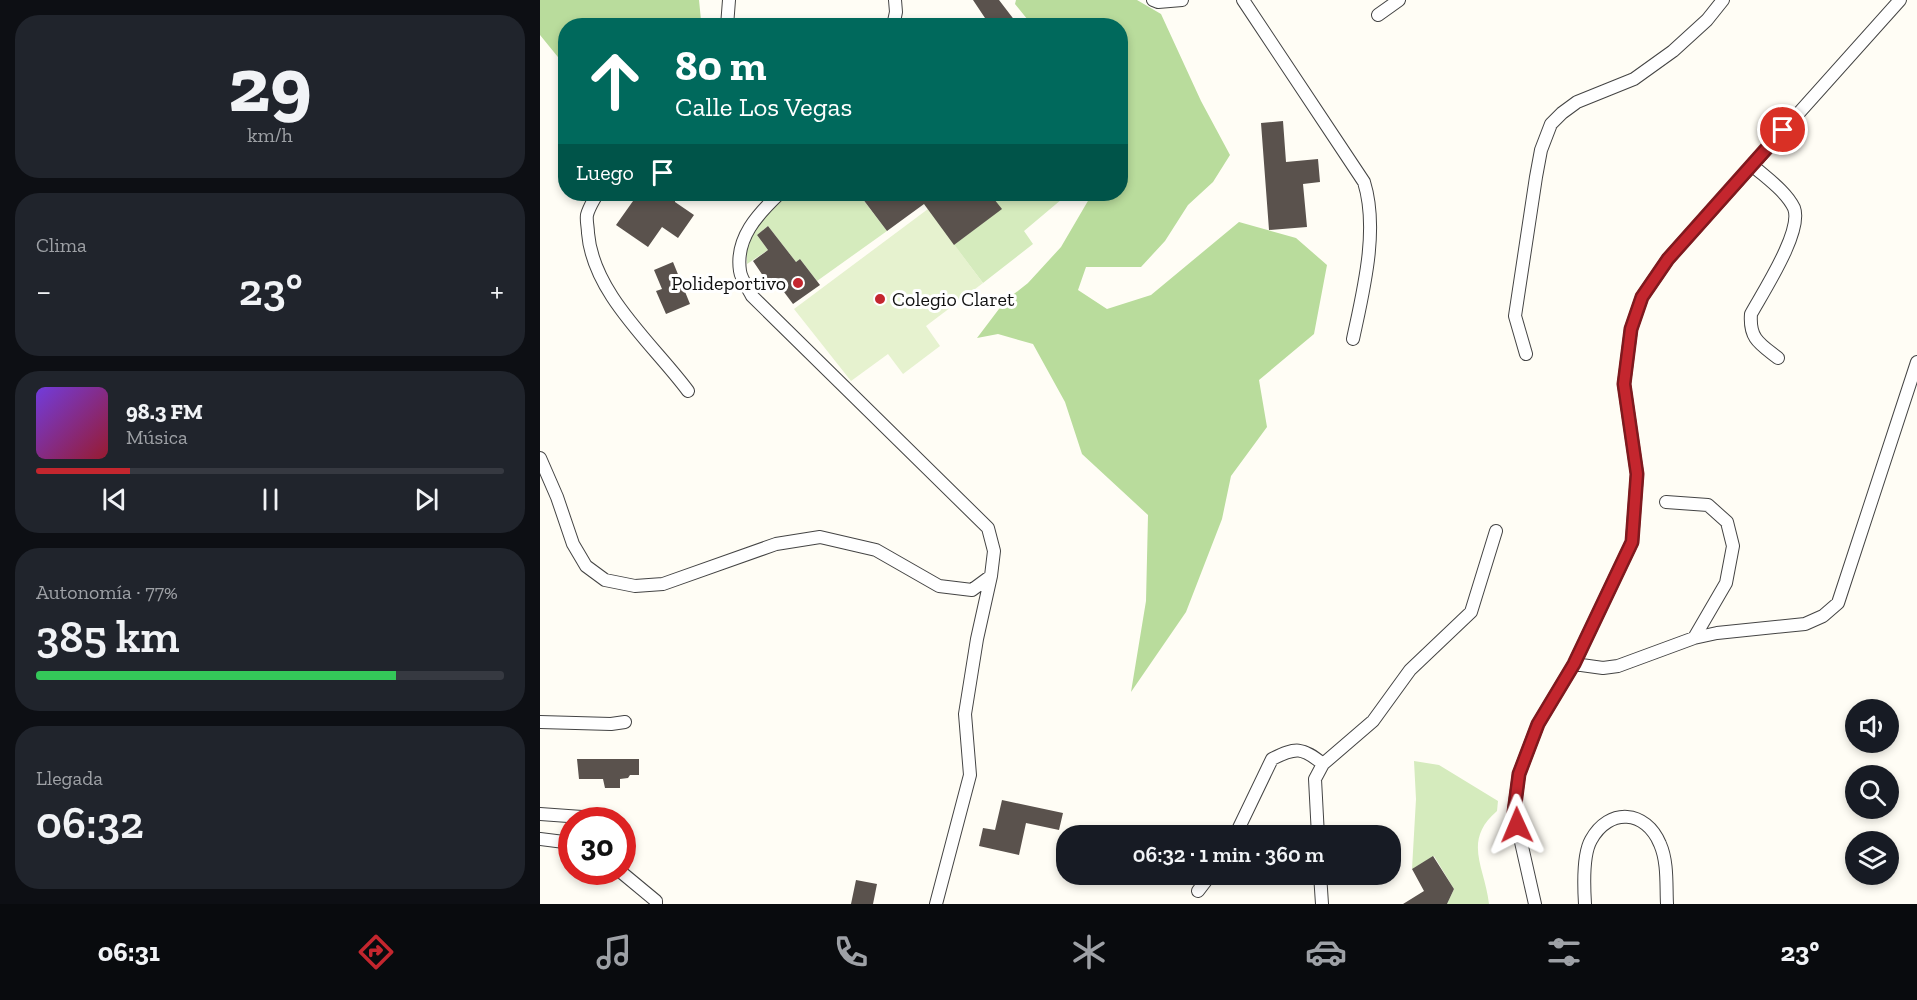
<!DOCTYPE html>
<html lang="es">
<head>
<meta charset="utf-8">
<style>
  body { margin:0; font-family:"Zilla Slab",serif; background:#20242c; color:#f1f3f6; height:100vh; display:flex; flex-direction:column; font-size:22px; white-space:nowrap }
  * { box-sizing:border-box; margin:0 }
  p { font-size:20px; color:#9ea1a6 }
  .icon { flex:none; width:33px; height:33px; fill:none; stroke:currentColor; stroke-width:2; stroke-linecap:round; stroke-linejoin:round }
  .map { position:relative; flex:1; overflow:hidden }
  .drawer { display:flex; flex-direction:column; gap:15px; padding:15px; background:#0d0f14; width:540px }
  .drawer>* { flex:none }
  .top-card { position:absolute; left:18px; top:18px; width:570px; height:183px; border-radius:24px; box-shadow:0 3px 9px #0003; background:#00695c; color:#fff; overflow:hidden }
  .buttons { position:absolute; left:1305px; top:699px; display:grid; gap:12px }
  .buttons a { display:grid; place-items:center; width:54px; height:54px; border-radius:50%; background:#171b24; box-shadow:0 3px 9px #0003; font-size:30px }
  .speed { position:absolute; left:18px; top:807px; display:flex; gap:12px; font-size:30px; font-weight:700; text-align:center }
  .speed>* { display:grid; place-content:center; width:78px; height:78px; border-radius:50%; background:#171b24; box-shadow:0 3px 9px #0003; line-height:1 }
  .speed .limit { border:9px solid #d22; background:#fff; color:#111 }
  .pin { position:absolute; display:grid; place-items:center; width:51px; height:51px; color:#fff; margin:-26px; border:3px solid #fff; border-radius:50%; box-shadow:0 2px 6px #0007 }
  .me { position:absolute; width:66px; margin:-33px; rotate:359deg; stroke-linejoin:round; filter:drop-shadow(0 0 4px #0008) }
  .turn { display:flex; align-items:center; gap:21px; height:126px; padding:0 18px; font-size:27px }
  .turn .icon { width:78px; height:78px; stroke-width:2.5 }
  .turn b { display:block; font-size:42px; line-height:51px }
  .then { display:flex; align-items:center; height:57px; padding:0 18px; background:#0003; gap:12px; font-size:22px }
  .big { font-size:45px; font-weight:600; line-height:1.1 }
  .drawer .widget { flex:1; display:flex; flex-direction:column; justify-content:center; gap:9px; min-width:0; padding:0 21px; border-radius:24px; background:#20242c }
  .drawer .dial { align-items:center; gap:0 }
  .dial b { font-size:78px; line-height:1 }
  .song { display:flex; align-items:center; gap:18px }
  .cover { width:72px; height:72px; border-radius:9px; background:linear-gradient(135deg,hsl(260 70% 55%),hsl(350 70% 35%)) }
  .played { height:6px; border-radius:3px; background:linear-gradient(90deg,#c4262e 20%,#363941 20%) }
  .keys { display:flex; justify-content:space-around; direction:ltr }
  .heat { display:flex; justify-content:space-between; align-items:center; font-size:33px; direction:ltr }
  .charge { height:9px; border-radius:4px; background:linear-gradient(90deg,#34c759 77%,#363941 0) }
  .trip { position:absolute; left:516px; top:825px; width:345px; height:60px; border-radius:24px; background:#171b24; box-shadow:0 3px 9px #0003; font-weight:600; line-height:60px; text-align:center }
  .tab-bar { display:flex; height:96px; justify-content:space-around; align-items:center; background:#090b0e; color:#9ea1a6 }
  .tab-bar .icon { width:42px; height:42px }
  .tab-bar .active { color:#c4262e }
  .tab-bar b { font-size:27px; color:#f1f3f6 }
  main { display:flex; flex:1; min-height:0 }
  .map>svg:first-child { display:block }
</style>
</head>
<body>
<main>
<section class="drawer">
<div class="widget dial"><b>29</b><p>km/h</p></div>
<div class="widget"><p>Clima</p>
<div class="heat"><a>−</a><b class="big">23°</b><a>+</a></div>
</div>
<div class="widget">
<div class="song"><i class="cover"></i><div><b>98.3 FM</b><p>Música</p></div></div>
<div class="played"></div>
<div class="keys"><svg class="icon" aria-label="previous" viewBox="0 0 24 24"><path d="M18 5L8 12l10 7zM5 5v14"/></svg><svg class="icon" aria-label="pause" viewBox="0 0 24 24"><path d="M8 5v14M16 5v14"/></svg><svg class="icon" aria-label="next" viewBox="0 0 24 24"><path d="M6 5l10 7-10 7zM19 5v14"/></svg></div>
</div>
<div class="widget"><p>Autonomía · 77%</p><b class="big">385 km</b><div class="charge"></div></div>
<div class="widget"><p>Llegada</p><b class="big">06:32</b></div>
</section>
<div class="map">
<svg width="1377" height="904" viewBox="0 0 1377 904">
  <rect width="100%" height="100%" fill="#fffdf5"/>
  <path fill="#d5ebbd" d="M246 194H325L321 197 347 231 277 281 260 259 256 262 228 226 217 235 228 250 207 264 206 232Z
    M450 194H528L484 231 493 244 443 283 414 245 461 209Z
    M874 761 899 765 958 801 957 811C922 841 945 867 949 904H907L914 889 894 856 872 869 876 799Z"/>
  <path fill="#b9dc9c" d="M0 0H159L161 20 146 21 144 26H26L25 59 22 62 0 35Z
    M476 0H597L621 14 661 101 690 155 673 182 648 205 625 241 601 267H546L538 290 567 309 611 295 699 222 756 238 787 265 774 334 719 380 727 427 691 476 682 519 646 612 591 692 606 601 608 515 542 454 525 402 493 344 458 334 437 338 465 301 488 283 521 247 552 194H580L581 131 585 121 580 101V26L492 25 475 4Z"/>
  <path fill="#e6f2cf" d="M388 209 443 283 386 326 400 346 363 374 348 354 311 381 254 309Z"/>
  <path fill="#5a524d" d="M433 0H459L479 26H434L445 18Z
    M743 121 746 162 778 159 780 182 763 184 767 227 729 230 721 123Z
    M98 194H128L135 198V202L154 215 138 238 122 227 108 247 76 225Z
    M319 194H450L462 209 414 245 384 204 347 231Z
    M228 226 256 262 260 259 280 285 253 304 238 284 232 289 213 261 228 250 217 235Z
    M133 262 150 304 126 314 116 291 122 289 114 270Z
    M37 759H99V775H90L88 778 80 779V788H65L63 779H39Z
    M462 800 523 813 519 830 486 823 479 855 439 846 443 828 455 830Z
    M893 856 914 889 907 904H863L884 891 872 869Z
    M316 880 337 884 333 904H311Z"/>
  <g fill="none" stroke-linecap="round" stroke-linejoin="round">
    <g stroke="#444" stroke-width="14">
      <path id="street" d="M613 0 618 2 642 0
        M703 0 824 182C839 230 823 292 813 339
        M838 15 859 0
        M187 26 189 0
        M353 26 356 12 355 0
        M1212 165C1225 177 1246 191 1254 208 1263 231 1223 292 1211 314 1209 339 1220 344 1238 358
        M57 194C54 200 49 207 47 215 46 220 48 227 48 233 53 294 113 344 148 391
        M239 194C218 214 195 238 200 271 201 279 208 288 212 296L448 528 454 551 451 576 437 639 425 714 430 775 396 904
        M986 354 975 316 996 177 1001 150 1011 124 1022 113 1037 102 1094 79 1133 51 1167 20 1183 0
        M0 458 17 497 33 544 46 566 65 580 95 586 123 584 236 544 280 537 336 550 399 586 432 590 451 576
        M1126 502 1168 505 1187 522 1193 546 1186 583 1154 638
        M1034 664 1063 668 1078 666 1154 638 1177 633 1265 624 1283 616 1298 603 1377 362
        M0 722 71 724 85 722
        M0 814 42 817 52 820
        M695 836 732 759C756 747 762 747 783 764
        M778 836 775 779 783 764 833 721 870 670 931 612 956 531
        M0 839 32 843
        M81 872 116 901V904
        M780 874 782 904
        M658 891 671 874
        M995 904 974 811 979 774 998 724 1034 664 1092 542 1097 474 1084 384 1091 329 1102 297 1128 259 1360 0
        M1045 904C1044 888 1043 854 1051 840 1069 807 1106 810 1120 844 1128 862 1126 885 1127 904"/>
    </g>
    <use href="#street" stroke="#fff" stroke-width="12"/>
  </g>
  <g fill="none" stroke-linecap="round" stroke-linejoin="round">
    <g stroke="#7f191e" stroke-width="15">
      <path id="route" d="M977 825 974 812 979 774 998 724 1034 664 1092 542 1097 474 1084 384 1091 329 1102 297 1128 259 1243 130"/>
    </g>
    <use href="#route" stroke="#c4262e" stroke-width="10"/>
  </g>
  <g fill="#c4262e" stroke="#fff" stroke-width="2">
    <circle cx="258" cy="283" r="6"/>
    <circle cx="340" cy="299" r="6"/>
  </g>
  <g text-anchor="middle" stroke-width="6" stroke-linejoin="round" paint-order="stroke">
    <g font-size="20" fill="#111" stroke="#fff" text-anchor="end">
      <text x="246" y="290">Polideportivo</text>
      <text x="352" y="306" text-anchor="start">Colegio Claret</text>
    </g>
  </g>
</svg>
<div class="buttons">
<a><svg class="icon" aria-label="sound" viewBox="0 0 24 24"><path d="M4 9h4l5-4v14l-5-4H4zM17 9q2 3 0 6"/></svg></a>
<a><svg class="icon" aria-label="search" viewBox="0 0 24 24"><circle cx="10" cy="10" r="6"/><path d="M15 15l6 6"/></svg></a>
<a><svg class="icon" aria-label="layers" viewBox="0 0 24 24"><path d="M12 4l9 5-9 5-9-5zM3 14l9 5 9-5"/></svg></a>
</div>
<div class="speed"><div class="limit">30</div></div>
<div class="pin" style="left:1243px;top:130px;background:#d93025"><svg class="icon" aria-label="arrive" viewBox="0 0 24 24"><path d="M6 21V4h12l-3 4 3 4H6"/></svg></div>
<svg class="me" style="left:977px;top:825px" viewBox="-20 -20 40 40"><path d="M0-17L14 15 0 8-14 15z" fill="#c4262e" stroke="#fff" stroke-width="4"/></svg>
<div class="trip">06:32 · 1 min · 360 m</div>
<div class="top-card">
<div class="turn"><svg class="icon" aria-label="ahead" viewBox="0 0 24 24"><path d="M12 20V5M6 11l6-6 6 6"/></svg><div><b>80 m</b>Calle Los Vegas</div></div>
<div class="then">Luego<svg class="icon" aria-label="arrive" viewBox="0 0 24 24"><path d="M6 21V4h12l-3 4 3 4H6"/></svg></div>
</div>
</div>
</main>
<nav class="tab-bar">
<b>06:31</b>
<svg class="icon active" aria-label="directions" viewBox="0 0 24 24"><path d="M12 3l9 9-9 9-9-9zM9 14v-3h6M13 9l2 2-2 2"/></svg>
<svg class="icon" aria-label="music" viewBox="0 0 24 24"><path d="M9 18V5l10-2v13"/><circle cx="6" cy="18" r="3"/><circle cx="16" cy="16" r="3"/></svg>
<svg class="icon" aria-label="phone" viewBox="0 0 24 24"><path d="M5 4h4l2 5-3 2q2 4 5 5l2-3 5 2v4C11 20 4 13 5 4z"/></svg>
<svg class="icon" aria-label="climate" viewBox="0 0 24 24"><path d="M12 3v18M4 7l16 10M4 17L20 7"/></svg>
<svg class="icon" aria-label="car" viewBox="0 0 24 24"><path d="M5 17H2v-5l4-1 3-4h7l3 4 3 1v5h-3M9 17h6M6 11h13"/><circle cx="7" cy="17" r="2"/><circle cx="17" cy="17" r="2"/></svg>
<svg class="icon" aria-label="filters" viewBox="0 0 24 24"><path d="M4 7h16M4 17h16"/><circle cx="9" cy="7" r="2"/><circle cx="15" cy="17" r="2"/></svg>
<b>23°</b>
</nav>
</body>
</html>
